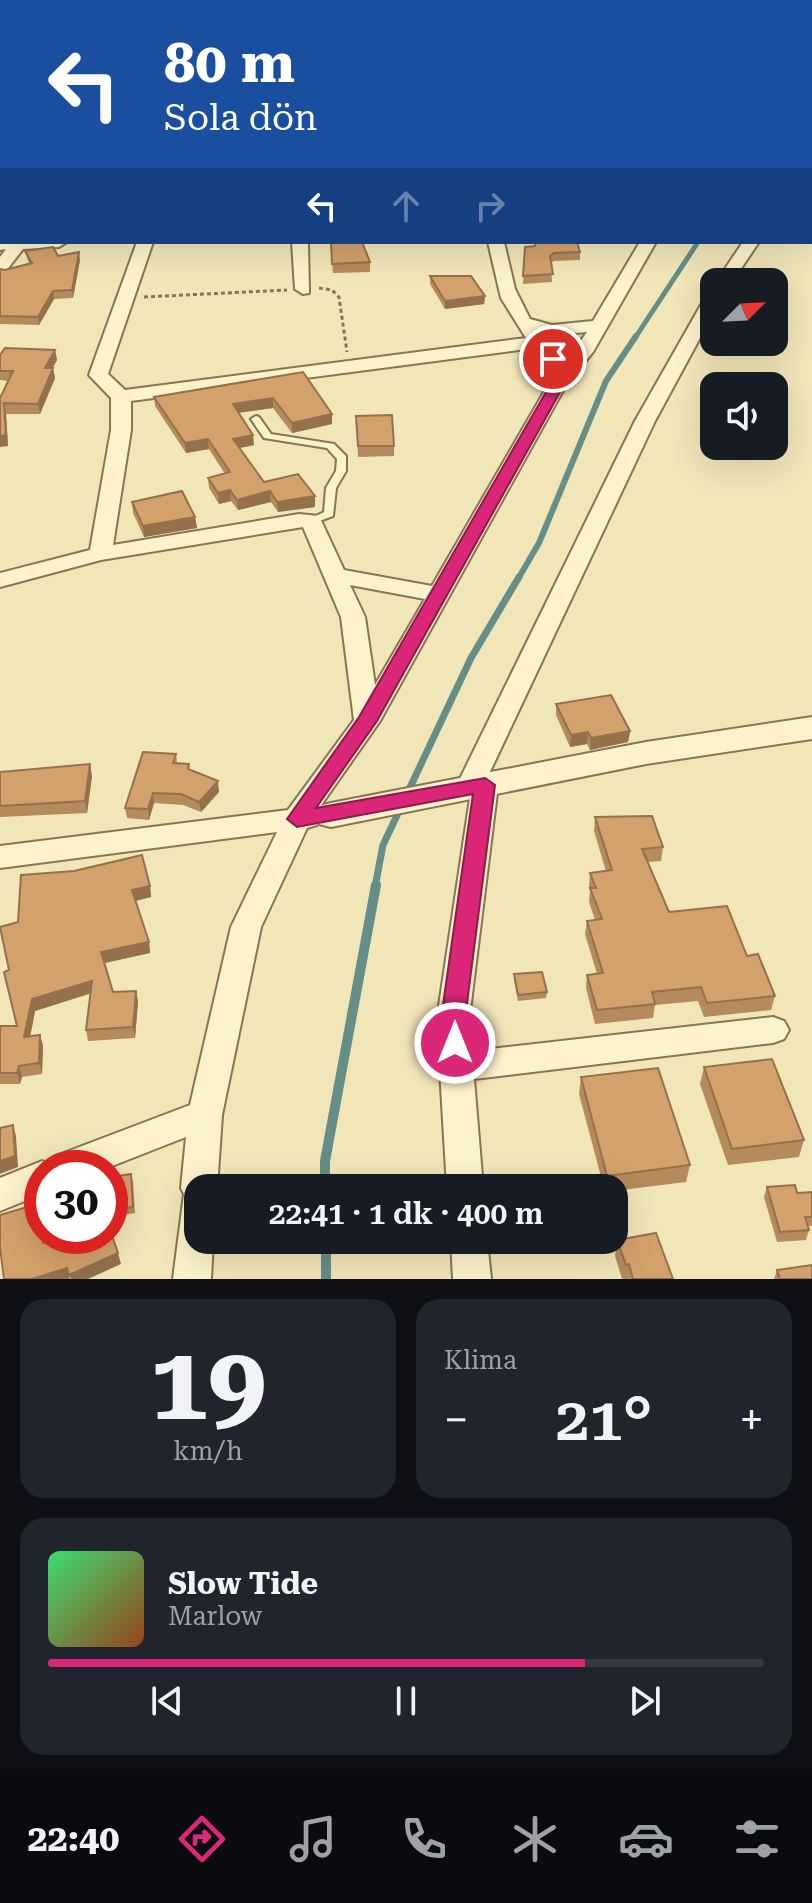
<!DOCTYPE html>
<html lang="tr">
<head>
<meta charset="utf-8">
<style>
  body { margin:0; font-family:"Roboto Serif",serif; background:#20242c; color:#f1f3f6; height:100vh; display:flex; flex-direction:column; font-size:30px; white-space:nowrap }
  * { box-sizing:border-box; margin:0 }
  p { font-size:26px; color:#9ea1a6 }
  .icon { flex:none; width:44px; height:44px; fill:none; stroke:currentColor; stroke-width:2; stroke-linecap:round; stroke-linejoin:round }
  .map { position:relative; height:1279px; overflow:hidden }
  .side { display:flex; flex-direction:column; gap:20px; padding:20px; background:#0d0f14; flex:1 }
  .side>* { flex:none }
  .guide { position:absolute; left:0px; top:0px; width:812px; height:244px; box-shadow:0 8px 32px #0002; background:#1a4fa0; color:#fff; overflow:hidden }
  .needle { width:52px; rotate:66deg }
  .tools { position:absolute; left:700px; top:268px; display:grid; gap:16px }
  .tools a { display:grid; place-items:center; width:88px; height:88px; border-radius:16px; background:#171b24; box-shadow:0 8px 32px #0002; font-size:40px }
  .speed { position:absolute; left:24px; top:1150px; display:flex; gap:16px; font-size:40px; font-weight:700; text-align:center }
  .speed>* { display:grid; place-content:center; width:104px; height:104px; border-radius:50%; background:#171b24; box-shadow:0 8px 32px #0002; line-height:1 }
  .speed .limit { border:12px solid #d22; background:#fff; color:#111 }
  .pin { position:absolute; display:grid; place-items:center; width:68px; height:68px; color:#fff; margin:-34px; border:4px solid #fff; border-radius:50%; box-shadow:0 2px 8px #0007 }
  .me { position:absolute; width:88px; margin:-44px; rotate:0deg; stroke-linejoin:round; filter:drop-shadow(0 0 6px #0008) }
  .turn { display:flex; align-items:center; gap:28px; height:168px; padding:0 32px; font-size:36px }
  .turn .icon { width:104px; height:104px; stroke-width:2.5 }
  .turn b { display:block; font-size:56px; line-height:68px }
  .lanes { display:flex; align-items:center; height:76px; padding:0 32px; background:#0003; justify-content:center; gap:40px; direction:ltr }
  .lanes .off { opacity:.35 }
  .big { font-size:60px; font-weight:600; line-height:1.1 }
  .side .widget { flex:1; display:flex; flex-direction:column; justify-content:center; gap:12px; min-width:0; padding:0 28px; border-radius:24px; background:#20242c }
  .side .dial { align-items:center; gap:0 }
  .dial b { font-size:104px; line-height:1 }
  .song { display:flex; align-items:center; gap:24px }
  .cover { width:96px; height:96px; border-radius:12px; background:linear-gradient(135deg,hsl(140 70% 55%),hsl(20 70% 35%)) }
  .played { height:8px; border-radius:4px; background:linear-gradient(90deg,#db2777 75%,#363941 75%) }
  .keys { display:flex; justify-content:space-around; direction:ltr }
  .heat { display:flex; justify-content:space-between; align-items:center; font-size:44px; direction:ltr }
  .side .tiles { flex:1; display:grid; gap:20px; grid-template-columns:1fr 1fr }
  .widget:last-child { grid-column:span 2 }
  .trip { position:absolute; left:184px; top:1174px; width:444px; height:80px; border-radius:24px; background:#171b24; box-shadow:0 8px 32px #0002; font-weight:600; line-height:80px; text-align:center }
  .tabs { display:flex; height:128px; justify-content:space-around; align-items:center; background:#090b0e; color:#9ea1a6 }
  .tabs .icon { width:56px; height:56px }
  .tabs .active { color:#db2777 }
  .tabs b { font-size:36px; color:#f1f3f6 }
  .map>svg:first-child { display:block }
</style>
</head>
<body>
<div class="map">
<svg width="812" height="1279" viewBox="0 0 812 1279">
  <rect width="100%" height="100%" fill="#f1e6b8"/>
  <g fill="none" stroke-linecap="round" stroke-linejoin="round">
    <path stroke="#658e88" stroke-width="4" d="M810 16 812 13"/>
    <path stroke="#658e88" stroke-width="5" d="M635 338 698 242"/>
    <path stroke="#658e88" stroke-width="6" d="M518 579 539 543 606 381 636 336"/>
    <path stroke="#658e88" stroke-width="7" d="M406 796 471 658 519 577
      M375 887 383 845 401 807"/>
    <path stroke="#658e88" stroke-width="10" d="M325 1188V1161L376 885
      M326 1240V1279"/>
    <g stroke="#887552" stroke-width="4">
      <path id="service" d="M810 135H812V139H810Z
        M810 161H812V165H810Z
        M256 416 259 417 271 434 334 444 346 456V471L336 488 333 516 311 524 306 521 324 512 326 488 336 471 337 459 327 448 264 438 251 419Z"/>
    </g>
    <g stroke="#887552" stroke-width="4">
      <path id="minor" d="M147 0H157V2H147Z
        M0 12H2V18H0Z
        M0 63H2V71H0Z
        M0 104H2V112H0Z
        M810 132H812L810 144Z
        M0 161H2V169H0Z
        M810 215H812V225H810Z
        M0 240 2 242H67L59 247 23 249 6 271 0 273V257L6 249 0 250Z
        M137 242H153L108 374 125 390 526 338 501 298 488 242H504L515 289 530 319 552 325 593 321 640 242H656L593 352 565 387 380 721 317 811 321 818 317 825 307 828 261 927 222 1115 217 1188H198V1240H213L211 1279H173L184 1194 181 1188 186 1137 107 1168H42V1194L0 1211V1178L42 1161 50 1164 53 1157 190 1105 231 927 277 832 0 868V846L288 810 354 720 341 617 303 527 101 560 0 587V573L90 550 111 430V398L89 375ZM540 332 552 335 587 332 562 367ZM534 348 548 385 432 586 344 570 319 516 299 514 113 545 131 430V401ZM350 585 425 599 375 685 365 617Z
        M292 242H308L309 293 303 294 295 289Z
        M743 242H759L732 282H716Z
        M714 291V312L655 421 488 776 498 785 469 1019 472 1051 773 1017 784 1021 789 1030 784 1039 773 1043 474 1079 483 1188H447L437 1019 470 798 459 796 455 789 635 421 706 296Z
        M451 1240H487L491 1279H453Z"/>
    </g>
    <g stroke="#887552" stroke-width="4">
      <path id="tertiary" d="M0 36H2V44H0Z
        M812 717V739L646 764 331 827 319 824 314 815 319 806 331 803 646 742Z"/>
    </g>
    <g stroke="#6a5536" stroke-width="4">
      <path id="secondary" d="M7 0H23V2H7Z
        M2 23V37L0 38V24Z"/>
    </g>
    <path stroke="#887552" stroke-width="3" stroke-dasharray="4 3" stroke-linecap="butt" d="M319 288 332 290 339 297 347 352
      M144 297 287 290"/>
    <use href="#service" fill="#fcf3cc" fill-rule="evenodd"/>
    <use href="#minor" fill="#fcf3cc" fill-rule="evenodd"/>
    <use href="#tertiary" fill="#fcf3cc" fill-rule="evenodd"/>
    <use href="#secondary" fill="#fcf3cc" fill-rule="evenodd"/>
  </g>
  <path fill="#b58a5c" d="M330 242 370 262V272L333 273Z
    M534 242H577L580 252V260L554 261 551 263 552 282 523 284 525 247 534 246Z
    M25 251 80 260 73 298 54 299 39 325 0 324V269L5 270 29 264Z
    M430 276 485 296 484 304 445 309 430 284Z
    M55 350 57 360 52 368 55 378 40 414H6L8 446 0 398 8 381 0 380V355Z
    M303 372 332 424 292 433 273 408 239 413 254 445 240 448 264 482 315 496V507L278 512 271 502 238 510 231 501 219 504 209 488 208 478 225 474 209 449 186 453 155 406 154 397Z
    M356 416 394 446V456L358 457Z
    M132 502 195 517 197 528 144 537 133 513Z
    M556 704 630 731 628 742 590 750 587 744 570 747 556 715Z
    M176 754 177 763 190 770 219 792 201 812 183 805 154 803 149 820 127 818 125 808Z
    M0 772 92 776 87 813 0 817Z
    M595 817 663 847 661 861 648 862 669 912 747 956 775 996 771 1010 704 1017 698 1001 655 1005 653 1018 595 1024 586 988 587 975 597 974 585 934 587 921 595 920 589 902 590 890 589 886 590 873 606 871 594 831Z
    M150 886 151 897 136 901 149 942 150 953 105 963 113 992 136 991 138 1002 135 1038 88 1041 86 1030 91 993 35 1011 30 1037 40 1035 43 1046 42 1074 22 1077 20 1084H0V1026H17L9 970Z
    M514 974 547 992 546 998 518 1001 514 980Z
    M704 1067 804 1140 799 1157 728 1165 700 1084Z
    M581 1077 690 1165 686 1182 614 1191V1188H604L579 1094Z
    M110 1177 133 1180 135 1213 110 1217Z
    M767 1187 797 1193 812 1192V1226H808L809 1230 806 1240 777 1242 764 1197Z
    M617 1240 673 1279H622L615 1256Z
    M777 1270 812 1279H774Z"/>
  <path fill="#94714b" d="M2 132V145L0 149V136Z
    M79 252 80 260 73 298 72 290Z
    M53 291 54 299 39 325 38 317Z
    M485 296 484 304 445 309V301Z
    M55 350 57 360 47 378 45 368Z
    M53 368 55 378 40 414 38 404Z
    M273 398V408L233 413V404Z
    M4 403 6 414 8 446 0 447V436Z
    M332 414V424L292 433V423Z
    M253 435 254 445 234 449 233 439Z
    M208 439 209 449 186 453 185 443Z
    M230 490 231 501 219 504 218 493Z
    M270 491 271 502 238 510 237 500Z
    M315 496V507L278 512 277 502Z
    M195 517 197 528 144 537 143 526Z
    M630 731 628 742 590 750 591 738Z
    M588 732 587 744 570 747 571 735Z
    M90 764 92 776 87 813 85 801Z
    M218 781 219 792 201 812 199 802Z
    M153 793 154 803 149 820 148 809Z
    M150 886 151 897 134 901 132 890Z
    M149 942 150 953 104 963 101 952Z
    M92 981 95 992 35 1011 28 1048 24 1037 32 999Z
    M136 991 138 1002 135 1038 133 1027Z
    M40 1035 43 1046 42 1074 39 1063Z
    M19 1066 22 1077 20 1084 17 1073Z
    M13 1125 16 1136 18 1167 0 1174V1161Z
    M37 1204 40 1216 42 1236H43L46 1254 43 1243Z
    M118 1253 121 1264 88 1279H71L69 1275Z
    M67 1268 70 1279H32Z"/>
  <path fill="#d3a16b" stroke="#94714b" stroke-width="2" d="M53 0H107V2H51Z
    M2 118V132L0 136V119Z
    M0 203H2V230H0Z
    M331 242H362L370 262 332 264Z
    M535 242H577L580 252 554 253 550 256 553 274 523 276 525 247 535 246Z
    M53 247 58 256 79 252 72 290 53 291 38 317 0 316V269L5 270 32 263 25 251Z
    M430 276H471L485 296 445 301Z
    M5 348 55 350 45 368H53L38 404 4 403 6 435 0 436V398L13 371H0V355Z
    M303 372 332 414 292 423 273 398 233 404 253 435 233 439 264 482 298 474 315 496 277 502 270 491 237 500 230 490 218 493 208 478 230 472 208 439 185 443 154 397Z
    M392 415 394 446H358L356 416Z
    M182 491 195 517 143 526 132 502Z
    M611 695 630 731 591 738 588 732 571 735 556 704Z
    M143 752 176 754 173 763 189 764 188 769 218 781 199 802 181 794 153 793 148 809 125 808Z
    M90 764 85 801 0 806V772Z
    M652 816 663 847 642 849 669 912 727 906 747 956 758 954 775 996 707 1003 701 987 652 992 655 1004 597 1010 587 975 603 973 587 921 602 919 590 888H596L590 873 612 870 595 817Z
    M142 855 150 886 132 890 149 942 101 952 113 992 136 991 133 1027 86 1030 92 981 32 999 24 1037 40 1035 39 1063 19 1066 17 1073H0V1026H17L4 972 9 970 0 927 18 922 21 875 74 871Z
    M542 972 547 992 518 995 514 974Z
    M772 1059 804 1140 732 1149 704 1067Z
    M658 1068 690 1165 607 1176 581 1077Z
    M13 1125 15 1156 0 1161V1128Z
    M131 1174 133 1207 110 1211V1177Z
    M795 1185 797 1193 812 1192V1217H805L809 1230 780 1232 767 1187Z
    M37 1204 43 1243 59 1236H110V1230L118 1253 69 1275 67 1268 32 1279H4L0 1248V1215Z
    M656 1233 673 1279H633L629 1264 626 1265 617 1240Z
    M812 1265V1279H780L777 1270Z"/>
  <path fill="#db2777" stroke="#8e194d" stroke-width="2" d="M548 356 560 359 564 385 377 721 316 808 485 778 495 785 465 1019 467 1043 464 1051 455 1054 447 1051 441 1019 473 794 297 827 287 819 359 717 550 385Z"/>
</svg>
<div class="tools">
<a><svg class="needle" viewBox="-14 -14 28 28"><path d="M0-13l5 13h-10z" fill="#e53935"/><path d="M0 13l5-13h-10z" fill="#9ea1a6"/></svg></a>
<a><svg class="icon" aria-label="sound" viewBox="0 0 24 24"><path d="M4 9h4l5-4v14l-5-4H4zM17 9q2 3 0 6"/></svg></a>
</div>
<div class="speed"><div class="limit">30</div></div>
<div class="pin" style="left:553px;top:359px;background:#d93025"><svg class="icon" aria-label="arrive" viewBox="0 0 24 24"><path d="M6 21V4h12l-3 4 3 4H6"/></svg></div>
<svg class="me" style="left:455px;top:1043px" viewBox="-20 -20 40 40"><circle r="17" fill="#db2777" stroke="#fff" stroke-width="3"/><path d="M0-11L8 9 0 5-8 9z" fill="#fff"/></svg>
<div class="trip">22:41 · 1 dk · 400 m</div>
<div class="guide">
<div class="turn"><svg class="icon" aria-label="left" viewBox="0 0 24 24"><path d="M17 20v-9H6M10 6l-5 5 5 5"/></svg><div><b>80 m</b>Sola dön</div></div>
<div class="lanes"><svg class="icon" aria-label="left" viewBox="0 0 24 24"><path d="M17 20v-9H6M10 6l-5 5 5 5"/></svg><svg class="icon off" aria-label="ahead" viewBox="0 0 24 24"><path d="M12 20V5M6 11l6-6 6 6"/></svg><svg class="icon off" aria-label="right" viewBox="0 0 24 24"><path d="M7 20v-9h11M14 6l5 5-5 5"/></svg></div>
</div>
</div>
<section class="side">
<div class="tiles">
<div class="widget dial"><b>19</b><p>km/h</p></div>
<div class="widget"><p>Klima</p>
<div class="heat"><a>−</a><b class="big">21°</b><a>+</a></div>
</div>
<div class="widget">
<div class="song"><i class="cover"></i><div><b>Slow Tide</b><p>Marlow</p></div></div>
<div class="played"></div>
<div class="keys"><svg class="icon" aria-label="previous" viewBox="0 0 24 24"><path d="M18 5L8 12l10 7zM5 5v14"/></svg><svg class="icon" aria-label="pause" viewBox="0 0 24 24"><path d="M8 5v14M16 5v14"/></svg><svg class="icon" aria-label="next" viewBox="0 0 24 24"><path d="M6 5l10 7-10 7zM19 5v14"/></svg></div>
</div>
</div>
</section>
<nav class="tabs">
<b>22:40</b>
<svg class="icon active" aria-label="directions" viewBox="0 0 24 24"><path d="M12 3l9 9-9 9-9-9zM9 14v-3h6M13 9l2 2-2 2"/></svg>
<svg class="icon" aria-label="music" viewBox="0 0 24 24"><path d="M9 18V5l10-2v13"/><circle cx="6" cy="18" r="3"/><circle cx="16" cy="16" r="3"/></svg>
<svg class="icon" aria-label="phone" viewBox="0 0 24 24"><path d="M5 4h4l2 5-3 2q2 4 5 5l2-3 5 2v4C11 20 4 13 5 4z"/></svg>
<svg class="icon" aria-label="climate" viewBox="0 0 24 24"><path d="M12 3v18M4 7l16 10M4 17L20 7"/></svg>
<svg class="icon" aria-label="car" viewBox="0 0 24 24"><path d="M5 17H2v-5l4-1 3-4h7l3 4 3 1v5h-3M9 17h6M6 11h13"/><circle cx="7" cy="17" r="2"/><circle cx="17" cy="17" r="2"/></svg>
<svg class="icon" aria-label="filters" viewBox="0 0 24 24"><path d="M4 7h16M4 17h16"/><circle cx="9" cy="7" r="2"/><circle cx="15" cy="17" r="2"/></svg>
</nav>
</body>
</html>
